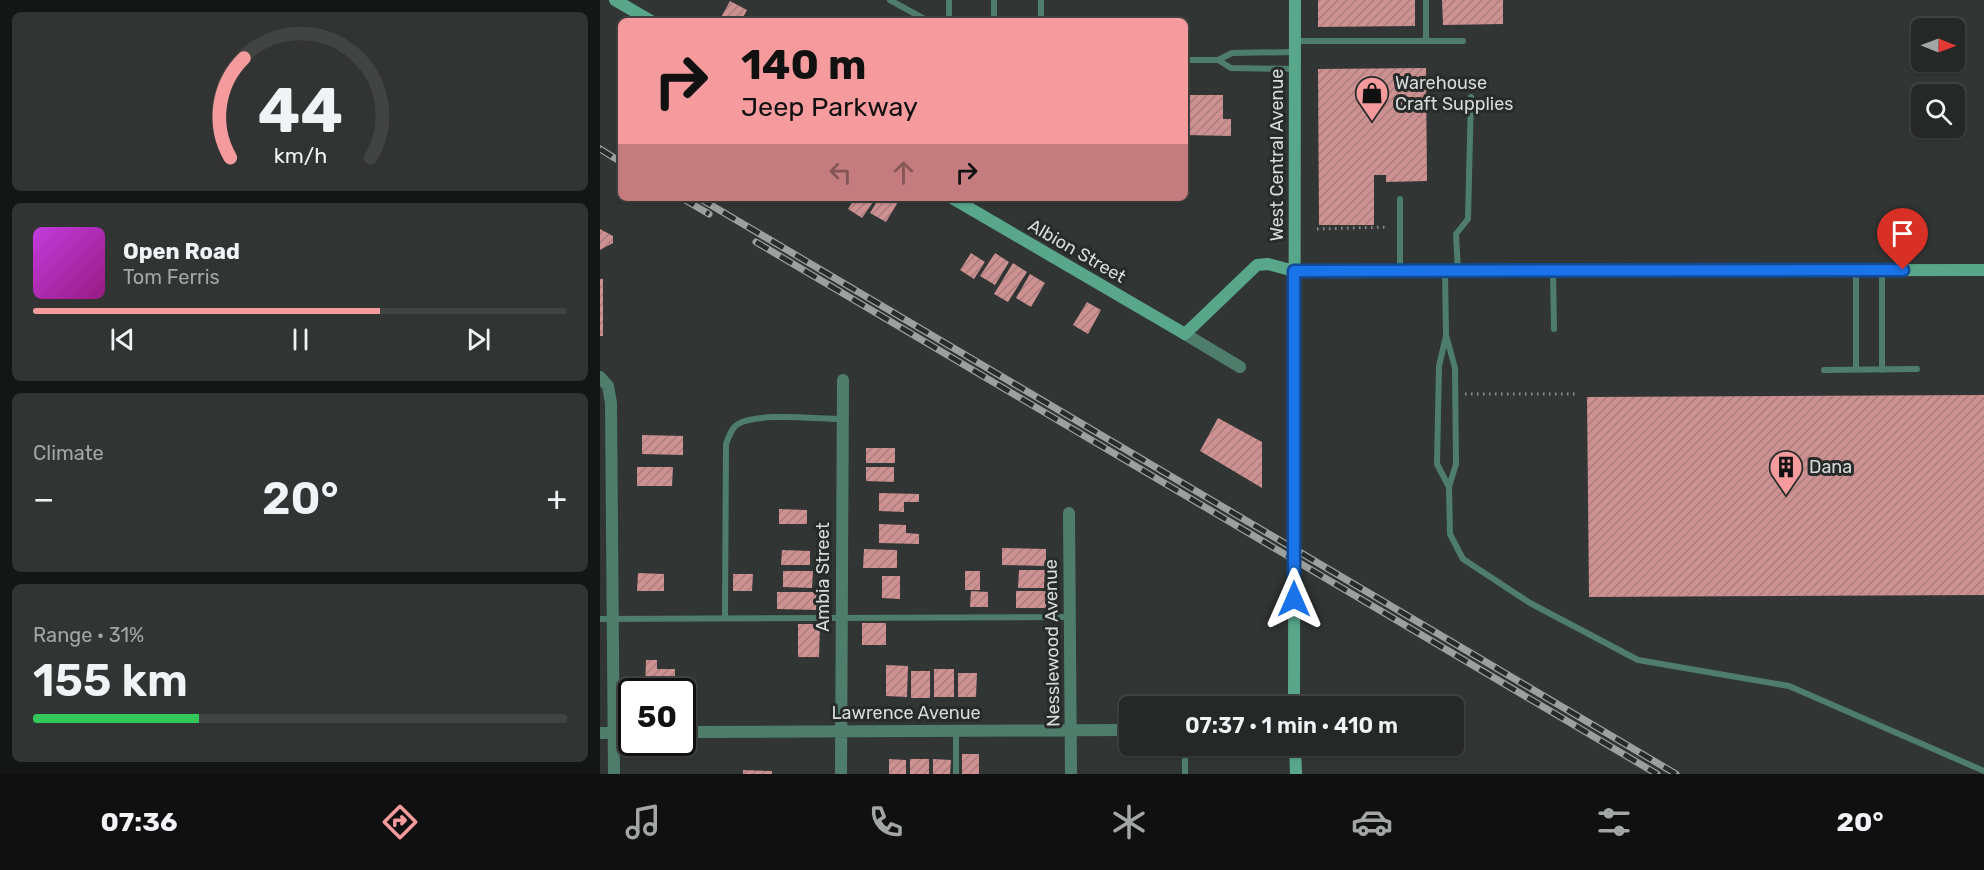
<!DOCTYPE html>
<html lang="en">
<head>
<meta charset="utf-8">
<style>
  body { margin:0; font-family:Rubik,sans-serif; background:#313432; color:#f1f3f6; height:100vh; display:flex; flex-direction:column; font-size:22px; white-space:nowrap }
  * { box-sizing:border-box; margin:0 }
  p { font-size:20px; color:#a3a6a7 }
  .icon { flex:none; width:33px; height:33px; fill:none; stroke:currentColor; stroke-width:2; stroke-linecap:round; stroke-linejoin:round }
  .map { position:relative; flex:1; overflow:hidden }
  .panel { display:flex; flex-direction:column; gap:12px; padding:12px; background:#141615; width:600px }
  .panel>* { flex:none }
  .guide { position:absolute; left:18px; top:18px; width:570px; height:183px; border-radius:9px; box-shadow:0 2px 4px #0004,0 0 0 2px #424443; background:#f59b9e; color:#111; overflow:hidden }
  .needle { width:39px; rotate:91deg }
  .controls { position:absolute; left:1311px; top:18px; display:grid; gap:12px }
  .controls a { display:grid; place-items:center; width:54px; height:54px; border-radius:9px; background:#252826; box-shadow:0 2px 4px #0004,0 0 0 2px #424443; font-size:30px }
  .speed { position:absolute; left:18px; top:678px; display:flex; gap:12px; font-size:30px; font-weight:700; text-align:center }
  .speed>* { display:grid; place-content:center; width:78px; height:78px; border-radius:50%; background:#252826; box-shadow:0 2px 4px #0004,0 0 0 2px #424443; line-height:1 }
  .speed .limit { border:3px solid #111; border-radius:9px; background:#fff; color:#111 }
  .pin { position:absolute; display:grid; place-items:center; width:51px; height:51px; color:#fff; margin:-62px -26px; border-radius:50% 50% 50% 0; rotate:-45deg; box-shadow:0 0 6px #0007 }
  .pin .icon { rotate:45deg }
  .me { position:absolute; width:66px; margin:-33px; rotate:0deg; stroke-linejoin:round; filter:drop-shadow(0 0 4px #0008) }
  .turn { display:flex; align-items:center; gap:21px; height:126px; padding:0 24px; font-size:27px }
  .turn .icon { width:78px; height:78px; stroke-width:2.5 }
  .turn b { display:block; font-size:42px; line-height:51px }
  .lanes { display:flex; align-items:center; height:57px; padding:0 24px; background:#0003; justify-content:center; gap:30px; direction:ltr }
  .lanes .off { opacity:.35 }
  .big { font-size:45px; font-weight:600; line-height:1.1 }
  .panel .tile { flex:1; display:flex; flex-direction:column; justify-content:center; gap:9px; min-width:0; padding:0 21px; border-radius:9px; background:#313432 }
  .panel .dial { align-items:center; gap:0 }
  .dial svg { height:156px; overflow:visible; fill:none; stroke:#424443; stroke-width:7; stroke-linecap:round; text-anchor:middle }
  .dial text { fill:#f1f3f6; stroke:none }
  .song { display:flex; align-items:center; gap:18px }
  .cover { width:72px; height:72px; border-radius:9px; background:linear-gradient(135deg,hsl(290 70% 55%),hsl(310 70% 35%)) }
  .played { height:6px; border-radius:3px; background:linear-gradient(90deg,#f59b9e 65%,#424443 65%) }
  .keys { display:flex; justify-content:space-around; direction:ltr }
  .heat { display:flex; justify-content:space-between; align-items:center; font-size:33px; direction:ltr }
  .charge { height:9px; border-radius:4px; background:linear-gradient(90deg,#34c759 31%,#424443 0) }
  .trip { position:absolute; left:519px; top:696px; width:345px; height:60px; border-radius:9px; background:#252826; box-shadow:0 2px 4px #0004,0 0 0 2px #424443; font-weight:600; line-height:60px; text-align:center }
  .dock { display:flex; height:96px; justify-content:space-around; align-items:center; background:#0f100f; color:#a3a6a7 }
  .dock .icon { width:42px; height:42px }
  .dock .selected { color:#f59b9e }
  .dock b { font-size:27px; color:#f1f3f6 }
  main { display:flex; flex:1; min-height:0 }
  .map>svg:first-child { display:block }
</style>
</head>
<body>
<main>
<section class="panel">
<div class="tile dial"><svg viewBox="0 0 100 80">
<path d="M14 69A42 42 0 1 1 86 69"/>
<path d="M14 69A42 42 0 0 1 21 18" stroke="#f59b9e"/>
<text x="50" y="56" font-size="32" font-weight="700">44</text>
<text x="50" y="72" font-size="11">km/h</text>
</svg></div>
<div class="tile">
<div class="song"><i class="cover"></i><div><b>Open Road</b><p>Tom Ferris</p></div></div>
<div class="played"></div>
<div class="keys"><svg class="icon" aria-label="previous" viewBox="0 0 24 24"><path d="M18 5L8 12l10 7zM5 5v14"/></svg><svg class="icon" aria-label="pause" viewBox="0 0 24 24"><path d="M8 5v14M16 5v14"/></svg><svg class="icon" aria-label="next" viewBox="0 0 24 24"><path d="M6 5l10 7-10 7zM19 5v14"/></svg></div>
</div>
<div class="tile"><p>Climate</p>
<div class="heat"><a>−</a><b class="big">20°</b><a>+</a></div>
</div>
<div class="tile"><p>Range · 31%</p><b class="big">155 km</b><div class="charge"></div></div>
</section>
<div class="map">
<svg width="1384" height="774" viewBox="0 0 1384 774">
  <defs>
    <pattern id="building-hatch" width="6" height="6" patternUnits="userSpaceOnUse" patternTransform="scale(1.5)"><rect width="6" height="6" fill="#ce9192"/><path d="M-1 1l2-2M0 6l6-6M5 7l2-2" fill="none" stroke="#ab7d7e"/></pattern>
  </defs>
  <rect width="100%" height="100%" fill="#313533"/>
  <path fill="url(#building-hatch)" d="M718 0H815V26L718 27Z
    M842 0H903V24L843 25Z
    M130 1 147 10 141 21H119Z
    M826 68 827 181 786 182V175H774V225H719L718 69Z
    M585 95H623V119H631V136L585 135Z
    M255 198H276L262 218 248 209Z
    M279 198H291L298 202 286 222 270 213Z
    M0 229 13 236V243L0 250Z
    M371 253 385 262 374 279 360 270Z
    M395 253 409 262 395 285 380 276Z
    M413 263 427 272 408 302 394 294Z
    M430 274 445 283 431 307 416 298Z
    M0 279H3V336H0Z
    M487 302 501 310 488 334 473 325Z
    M1384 395V595L989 597 987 397Z
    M618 418 662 442V488L600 451Z
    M42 435 83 436V455L42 454Z
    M266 448H295V463H266Z
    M37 467H73L72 486H37Z
    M266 467H294V482L266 481Z
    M279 493 319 494V502H304V512L279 511Z
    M179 509 207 510V524H179Z
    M279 524 306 525V533L319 534V544L279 543Z
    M402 548 446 549V566L402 565Z
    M264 549 297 550V568H263Z
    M182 550 210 551V565H181Z
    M419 570H445L444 588H418Z
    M183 571H213L212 588 183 587Z
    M365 571H380V590H365Z
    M38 573 64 574V591H37Z
    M133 574H153L152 591H133Z
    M282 576H300V599L282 598Z
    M371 591 388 592V607H370Z
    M416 591H446V608H416Z
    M177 592H217V610L177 609Z
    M262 623H286V645H262Z
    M198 624H220L219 657H198Z
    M46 660H57V669H75V688H67V692H45Z
    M286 665 308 666 307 697 286 696Z
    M334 669H354V697H334Z
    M311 671H330V698H311Z
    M358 673H377L376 697H358Z
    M362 754H379V774H362Z
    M289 759 306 760V774H289Z
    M310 759H329V774H310Z
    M333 759 351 760 350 774H333Z
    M143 770 172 771V774H143Z"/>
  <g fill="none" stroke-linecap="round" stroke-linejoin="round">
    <path stroke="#8a8d8b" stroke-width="3" stroke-dasharray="1.5 4.5" stroke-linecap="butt" d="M717 229 789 227
      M865 394H977
      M595 746 669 748"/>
    <path stroke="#4e7e6b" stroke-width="6" d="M290 0 328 21
      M349 0V21
      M826 0V41
      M394 21V0
      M441 21V0
      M696 41H863
      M585 60H618
      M695 69 631 68 618 60 632 53 695 52
      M800 199V271
      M845 271 846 335 855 368 856 464 849 487 850 534 863 559 930 603 1038 660 1189 686 1384 771
      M858 271 856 234 868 219 871 97
      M953 271 954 329
      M1256 271V369
      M846 336 839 366 837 464 849 487
      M1224 370 1317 369
      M1282 370V270
      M125 618 126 444C129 437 131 428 138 424 159 412 217 419 242 419
      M0 619 469 617
      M356 731V774
      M585 746V774"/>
    <path stroke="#4e7e6b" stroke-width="12" d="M585 334 640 367
      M0 377 8 386 11 403 14 774
      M469 513 471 774
      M82 732 530 730
      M0 733H32
      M241 774 243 380"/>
    <path stroke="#58a78a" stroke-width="12" d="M15 0 51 21
      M352 198 585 334 657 265 668 264 694 271 1384 270
      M694 706 695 0
      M695 746 696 774"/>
    <g stroke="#9ca09e" stroke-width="7">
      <path id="rail" d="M0 149 21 162
        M82 198 109 214
        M99 198 1076 774
        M156 242 1057 774"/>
    </g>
    <use href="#rail" stroke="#272b29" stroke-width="4.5" stroke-dasharray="14" stroke-linecap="butt"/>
  </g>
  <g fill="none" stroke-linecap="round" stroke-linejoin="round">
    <g stroke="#114b97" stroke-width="15">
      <path id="route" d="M694 599V271L1303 270"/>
    </g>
    <use href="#route" stroke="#1a73e8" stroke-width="10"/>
  </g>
  <defs>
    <g id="shop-pin" transform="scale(1.725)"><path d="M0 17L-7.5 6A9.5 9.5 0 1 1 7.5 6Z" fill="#f59b9e" stroke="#272b29"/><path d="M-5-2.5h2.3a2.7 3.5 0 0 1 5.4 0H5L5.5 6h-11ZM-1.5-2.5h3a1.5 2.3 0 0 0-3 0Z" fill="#111"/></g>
    <g id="building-pin" transform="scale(1.725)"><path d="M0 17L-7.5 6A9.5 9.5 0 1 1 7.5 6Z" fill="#f59b9e" stroke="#272b29"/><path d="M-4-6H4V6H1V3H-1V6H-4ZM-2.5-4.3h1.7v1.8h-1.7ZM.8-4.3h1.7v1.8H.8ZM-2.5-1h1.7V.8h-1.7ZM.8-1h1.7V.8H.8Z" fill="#111"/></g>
  </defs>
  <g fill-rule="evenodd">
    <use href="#shop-pin" x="772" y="93"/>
    <use href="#building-pin" x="1186" y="467"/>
  </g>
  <g text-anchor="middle" stroke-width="6" stroke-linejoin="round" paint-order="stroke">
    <g font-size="18" fill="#d8dbd9" stroke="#272b29" text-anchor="start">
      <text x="795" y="89">Warehouse<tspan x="795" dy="21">Craft Supplies</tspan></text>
      <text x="1209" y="473">Dana</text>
    </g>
    <g font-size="18" fill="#d8dbd9" stroke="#272b29">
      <text transform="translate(677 155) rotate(-90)" y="6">West Central Avenue</text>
      <text transform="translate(477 251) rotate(30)" y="6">Albion Street</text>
      <text transform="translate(223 577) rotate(-90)" y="6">Ambia Street</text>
      <text transform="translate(452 643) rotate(-91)" y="6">Nesslewood Avenue</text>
      <text x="306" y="719">Lawrence Avenue</text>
    </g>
  </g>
</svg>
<div class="controls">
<a><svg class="needle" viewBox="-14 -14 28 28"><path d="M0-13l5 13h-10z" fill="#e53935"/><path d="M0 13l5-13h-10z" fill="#a3a6a7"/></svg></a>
<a><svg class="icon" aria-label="search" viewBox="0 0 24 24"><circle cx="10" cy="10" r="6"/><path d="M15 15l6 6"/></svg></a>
</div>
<div class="speed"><div class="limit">50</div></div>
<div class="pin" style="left:1303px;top:270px;background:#d93025"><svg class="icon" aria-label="arrive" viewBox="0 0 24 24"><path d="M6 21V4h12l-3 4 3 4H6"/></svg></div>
<svg class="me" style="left:694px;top:599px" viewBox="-20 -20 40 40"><path d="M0-17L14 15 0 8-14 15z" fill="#1a73e8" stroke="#fff" stroke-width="4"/></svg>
<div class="trip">07:37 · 1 min · 410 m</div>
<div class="guide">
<div class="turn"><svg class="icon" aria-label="right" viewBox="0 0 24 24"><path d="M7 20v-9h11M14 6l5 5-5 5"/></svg><div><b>140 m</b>Jeep Parkway</div></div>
<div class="lanes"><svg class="icon off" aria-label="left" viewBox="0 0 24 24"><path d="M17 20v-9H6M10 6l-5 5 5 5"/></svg><svg class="icon off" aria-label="ahead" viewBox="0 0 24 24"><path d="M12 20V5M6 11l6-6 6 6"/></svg><svg class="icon" aria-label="right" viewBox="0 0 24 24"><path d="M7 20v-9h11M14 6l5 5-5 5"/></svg></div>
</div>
</div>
</main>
<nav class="dock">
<b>07:36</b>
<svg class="icon selected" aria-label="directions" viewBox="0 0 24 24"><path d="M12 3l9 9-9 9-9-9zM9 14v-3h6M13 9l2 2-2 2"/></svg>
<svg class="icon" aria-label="music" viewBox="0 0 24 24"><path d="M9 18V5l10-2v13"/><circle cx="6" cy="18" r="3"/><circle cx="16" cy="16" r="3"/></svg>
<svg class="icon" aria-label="phone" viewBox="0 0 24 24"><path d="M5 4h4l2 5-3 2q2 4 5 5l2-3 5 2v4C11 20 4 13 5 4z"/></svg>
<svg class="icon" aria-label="climate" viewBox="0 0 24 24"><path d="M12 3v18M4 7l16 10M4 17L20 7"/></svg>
<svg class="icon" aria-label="car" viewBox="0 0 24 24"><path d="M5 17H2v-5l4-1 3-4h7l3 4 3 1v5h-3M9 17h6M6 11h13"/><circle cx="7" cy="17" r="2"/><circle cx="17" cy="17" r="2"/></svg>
<svg class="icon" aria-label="filters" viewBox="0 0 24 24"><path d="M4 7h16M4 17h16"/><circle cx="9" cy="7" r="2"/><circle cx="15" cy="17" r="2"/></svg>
<b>20°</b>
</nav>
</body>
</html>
